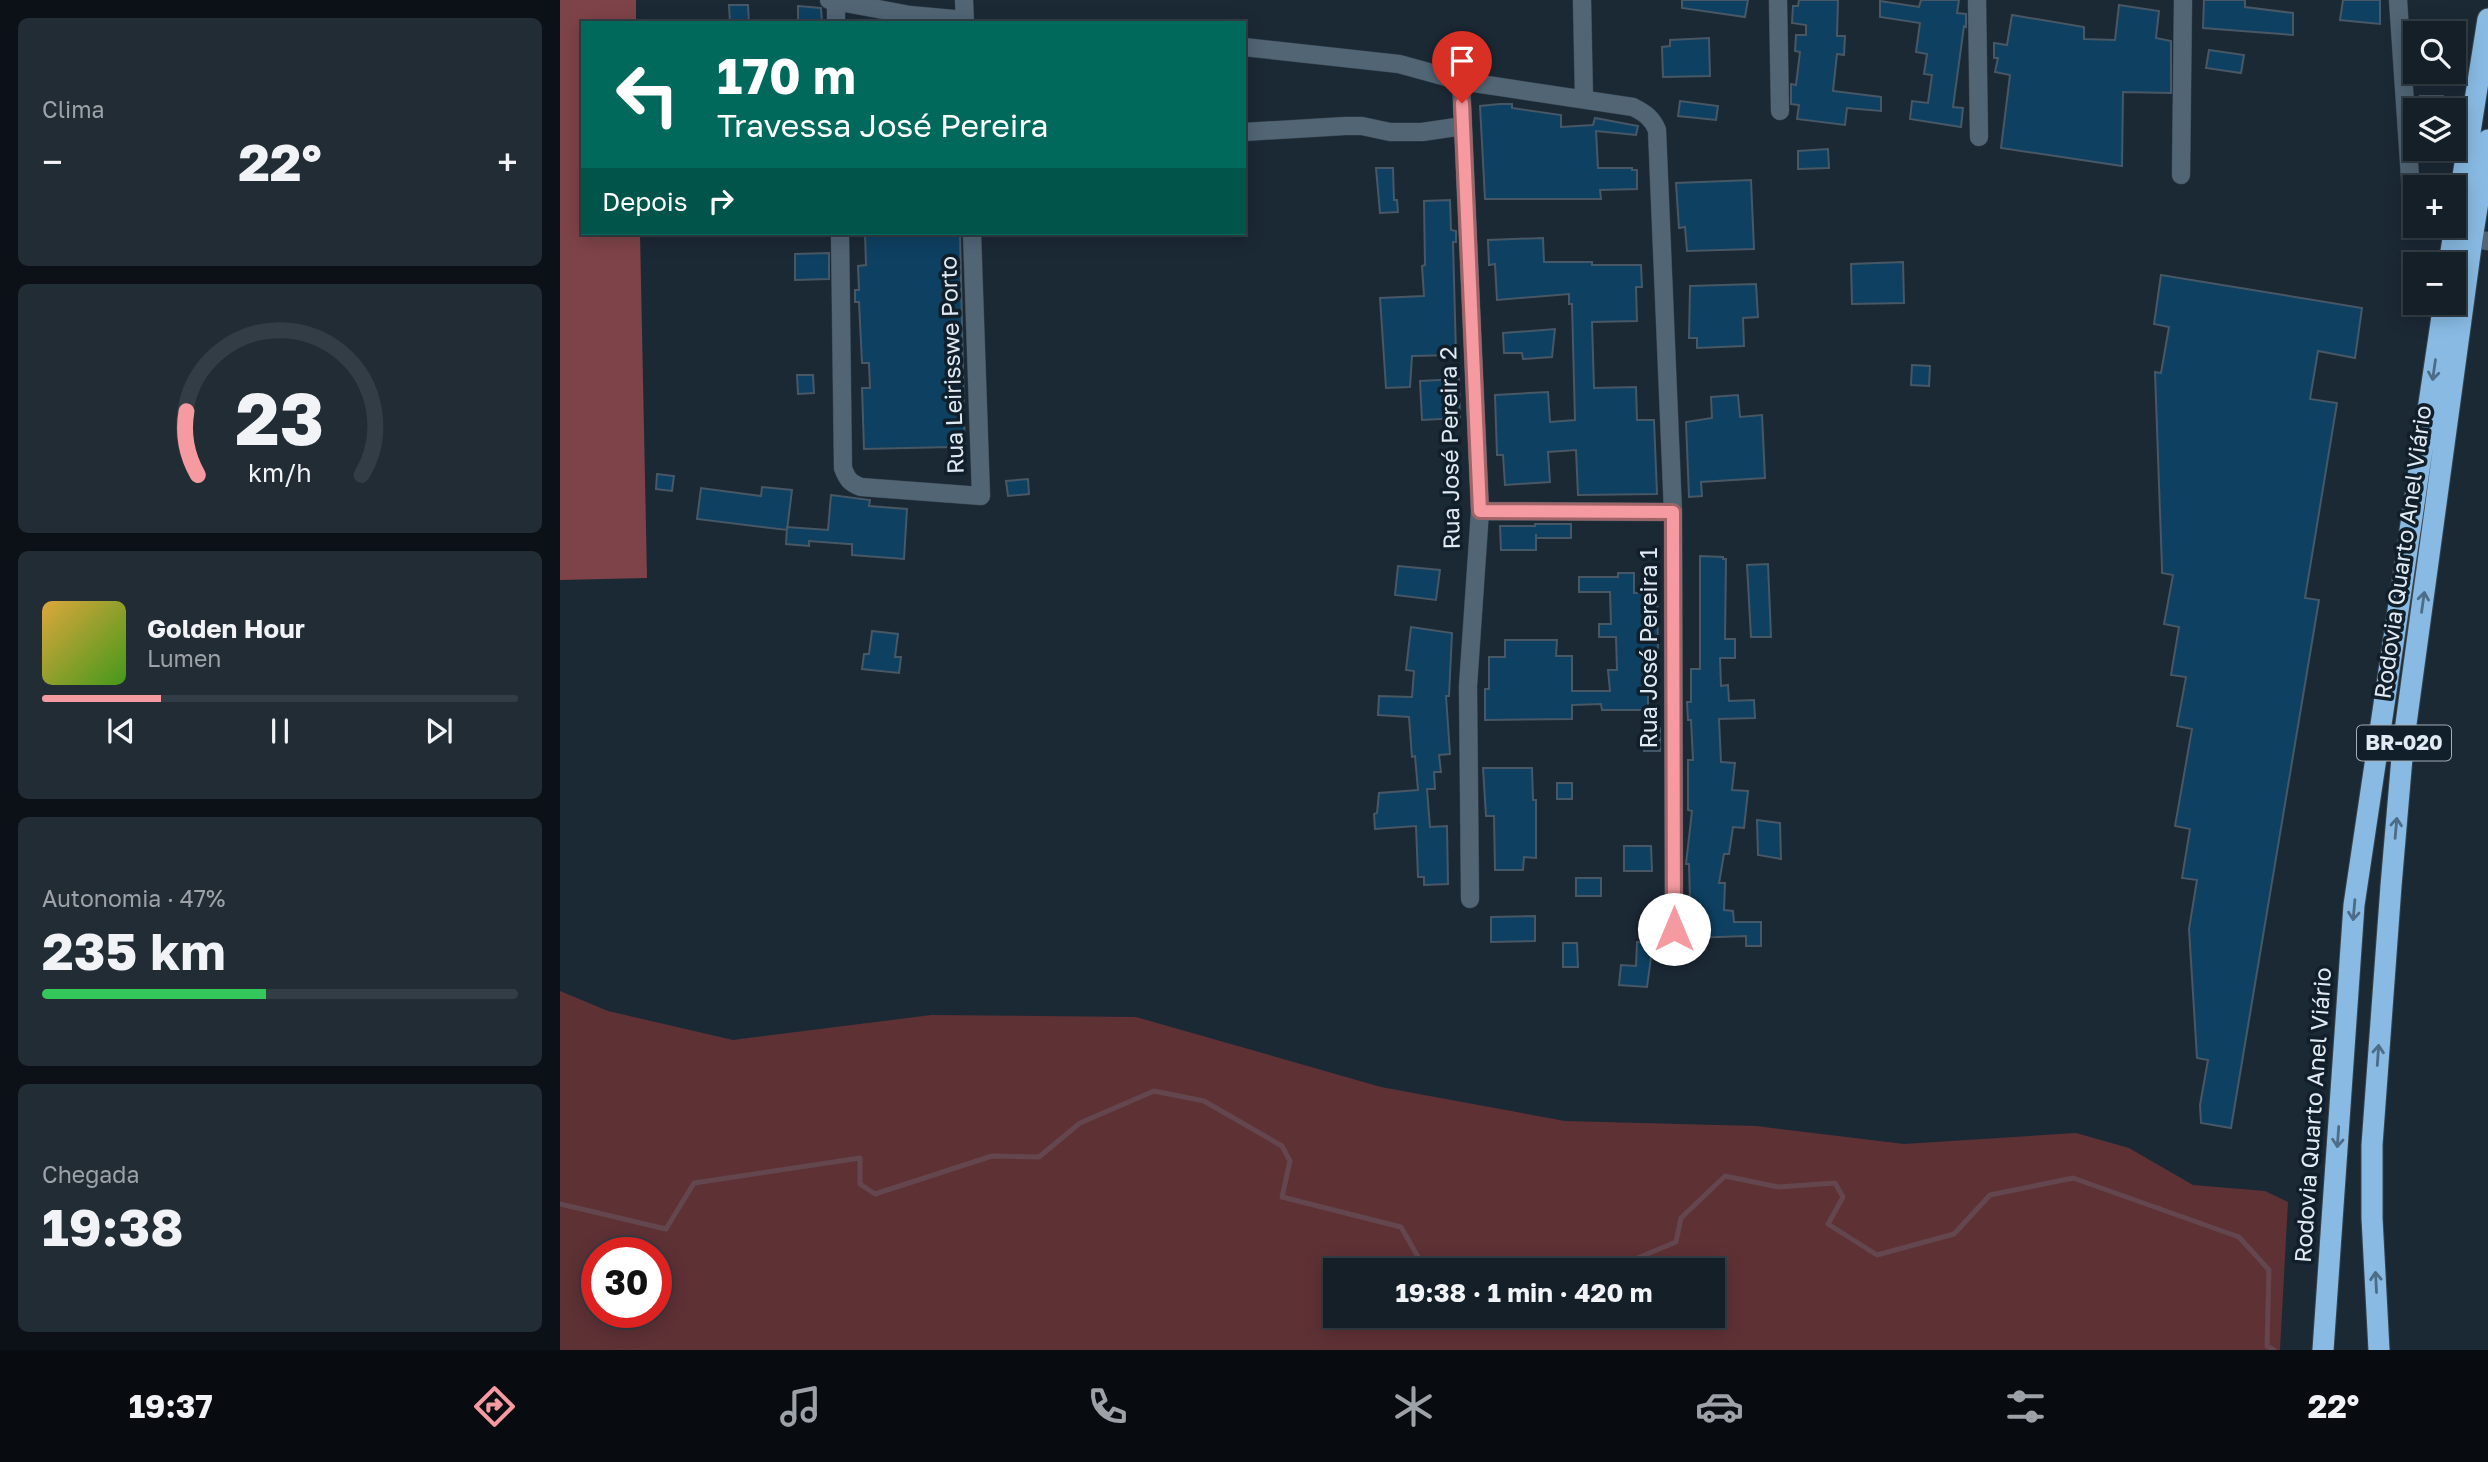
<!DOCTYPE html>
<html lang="pt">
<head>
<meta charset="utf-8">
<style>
  body { margin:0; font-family:"Golos Text",sans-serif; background:#212c34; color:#f1f3f6; height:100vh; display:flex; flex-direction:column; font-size:26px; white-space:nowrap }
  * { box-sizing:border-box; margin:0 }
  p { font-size:23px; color:#9da2a8 }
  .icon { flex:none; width:38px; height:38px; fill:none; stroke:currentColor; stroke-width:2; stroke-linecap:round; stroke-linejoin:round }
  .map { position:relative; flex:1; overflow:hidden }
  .panel { display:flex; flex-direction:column; gap:18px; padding:18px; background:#0b1116; width:560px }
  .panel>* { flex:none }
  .top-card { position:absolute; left:21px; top:21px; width:665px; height:214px; border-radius:0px; box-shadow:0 4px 18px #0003,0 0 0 2px #333d45; background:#00695c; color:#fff; overflow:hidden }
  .buttons { position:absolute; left:1843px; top:21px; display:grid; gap:14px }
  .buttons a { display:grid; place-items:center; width:63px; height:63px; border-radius:0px; background:#141f28; box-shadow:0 4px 18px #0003,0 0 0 2px #333d45; font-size:35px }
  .speed { position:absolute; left:21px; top:1237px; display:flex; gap:14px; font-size:35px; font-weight:700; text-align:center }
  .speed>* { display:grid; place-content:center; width:91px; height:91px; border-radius:50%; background:#141f28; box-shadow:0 4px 18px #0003,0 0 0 2px #333d45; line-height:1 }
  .speed .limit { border:10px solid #d22; background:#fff; color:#111 }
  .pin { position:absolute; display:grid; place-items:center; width:60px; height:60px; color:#fff; margin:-72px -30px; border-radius:50% 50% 50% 0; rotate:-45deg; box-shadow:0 0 7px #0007 }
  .pin .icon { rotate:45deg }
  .me { position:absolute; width:77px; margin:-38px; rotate:0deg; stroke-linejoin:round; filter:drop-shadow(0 0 5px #0008) }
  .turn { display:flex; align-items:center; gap:24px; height:147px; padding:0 21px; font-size:32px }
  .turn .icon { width:91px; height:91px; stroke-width:2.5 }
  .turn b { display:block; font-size:49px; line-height:60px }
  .then { display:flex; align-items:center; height:66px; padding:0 21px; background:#0003; gap:14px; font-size:26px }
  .big { font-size:52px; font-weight:700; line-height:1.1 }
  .panel .card { flex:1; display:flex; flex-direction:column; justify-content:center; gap:10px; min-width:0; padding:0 24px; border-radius:10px; background:#212c34 }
  .panel .dial { align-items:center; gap:0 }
  .dial svg { height:182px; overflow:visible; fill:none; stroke:#333d45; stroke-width:7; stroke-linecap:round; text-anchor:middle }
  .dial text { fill:#f1f3f6; stroke:none }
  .song { display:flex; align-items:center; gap:21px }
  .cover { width:84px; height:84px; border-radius:10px; background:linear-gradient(135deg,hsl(40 70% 55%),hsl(100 70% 35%)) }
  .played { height:7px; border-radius:4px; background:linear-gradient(90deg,#f49aa0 25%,#333d45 25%) }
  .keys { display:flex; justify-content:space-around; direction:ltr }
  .heat { display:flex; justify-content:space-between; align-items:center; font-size:38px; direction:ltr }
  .charge { height:10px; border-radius:5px; background:linear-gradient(90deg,#34c759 47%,#333d45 0) }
  .trip { position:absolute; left:763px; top:1258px; width:402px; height:70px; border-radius:0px; background:#141f28; box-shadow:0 4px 18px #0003,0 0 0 2px #333d45; font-weight:700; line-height:70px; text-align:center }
  .tabs { display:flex; height:112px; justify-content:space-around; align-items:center; background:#080c10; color:#9da2a8 }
  .tabs .icon { width:49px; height:49px }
  .tabs .active { color:#f49aa0 }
  .tabs b { font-size:32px; color:#f1f3f6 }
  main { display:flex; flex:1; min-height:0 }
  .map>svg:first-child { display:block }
</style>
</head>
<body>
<main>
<section class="panel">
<div class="card"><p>Clima</p>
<div class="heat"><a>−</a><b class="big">22°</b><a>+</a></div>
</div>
<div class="card dial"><svg viewBox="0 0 100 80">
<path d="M14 69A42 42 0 1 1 86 69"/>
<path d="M14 69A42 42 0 0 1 9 41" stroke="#f49aa0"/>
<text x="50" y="56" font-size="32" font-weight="700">23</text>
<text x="50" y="72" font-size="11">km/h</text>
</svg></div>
<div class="card">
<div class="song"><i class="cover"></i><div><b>Golden Hour</b><p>Lumen</p></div></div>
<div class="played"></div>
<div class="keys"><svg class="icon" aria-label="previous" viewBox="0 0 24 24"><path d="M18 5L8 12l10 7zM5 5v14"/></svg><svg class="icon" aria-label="pause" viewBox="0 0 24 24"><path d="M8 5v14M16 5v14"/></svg><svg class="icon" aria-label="next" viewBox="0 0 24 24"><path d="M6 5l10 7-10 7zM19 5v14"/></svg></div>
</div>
<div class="card"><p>Autonomia · 47%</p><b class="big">235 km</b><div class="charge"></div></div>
<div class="card"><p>Chegada</p><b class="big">19:38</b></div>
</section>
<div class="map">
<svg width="1928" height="1350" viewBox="0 0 1928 1350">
  <rect width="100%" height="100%" fill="#1b2935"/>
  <path fill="#5e3135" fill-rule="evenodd" d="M0 991 48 1011 173 1040 371 1015 576 1017 821 1087 1005 1121 1196 1126 1344 1144 1516 1133 1569 1148 1633 1185 1705 1191 1728 1202 1720 1350H0ZM37 1253H96V1312H37ZM775 1270H1153V1316H775Z"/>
  <path fill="#7d4348" d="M0 0H76V23H23V233H80L87 578 0 580Z"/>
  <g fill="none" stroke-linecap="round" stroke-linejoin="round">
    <path stroke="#64464e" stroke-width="5" d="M0 1204 106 1229 134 1183 300 1158V1184L315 1194 432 1156 479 1157 520 1123 594 1091 644 1101 722 1146 730 1161 722 1197 841 1227 861 1262 879 1270
      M1074 1270 1075 1259 1116 1242 1121 1218 1165 1176 1218 1187 1275 1183 1283 1197 1268 1224 1317 1255 1394 1234 1430 1195 1513 1178 1679 1237 1709 1270 1707 1346 1714 1350"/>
  </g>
  <path fill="#0e4062" stroke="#485765" stroke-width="2" d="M1122 0H1188L1185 17 1122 8Z
    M1239 0H1278L1277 36H1285L1284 55 1277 54 1273 91 1321 97V111L1287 108 1285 125 1237 119 1239 105 1231 104V84L1236 85 1240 52 1235 51 1236 35H1246V25L1232 23 1233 6H1238Z
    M1361 0H1399L1397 13 1406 14V27L1404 26 1393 107 1403 108 1401 127 1350 119 1352 101 1368 103 1372 75 1364 74 1367 54 1356 52 1360 23 1320 17V1L1359 7Z
    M1644 0H1685V7L1733 13V35L1643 28Z
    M1783 0H1820V24L1780 20Z
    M169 5H188L189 23H170Z
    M1559 5 1599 11 1596 38 1611 41V93L1563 92 1562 166 1441 148 1450 75 1435 72 1438 58H1434V43L1447 45 1452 15 1524 27V39L1555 40Z
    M238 6 261 8 262 23 238 22Z
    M1149 38 1150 76 1103 77 1102 47 1110 46V40Z
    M1649 50 1684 55 1681 73 1646 68Z
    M1860 96H1883L1885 110H1861Z
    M1120 101 1158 106 1156 120 1118 116Z
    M940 104H952V108L1001 115V127L1033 125 1035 118 1078 126 1076 135 1036 131 1038 168H1072V170H1077V189L1040 190 1041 199H925L920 106Z
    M1268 149 1269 168 1238 169V151Z
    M816 168H833L834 200H837L838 212 820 213Z
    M1191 180 1194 249 1127 251 1125 227 1119 228 1116 183Z
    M890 200 891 230 896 231V242H893L896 355 852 356 850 387 826 388 820 298 864 296 862 266 865 265 864 201Z
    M305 233H400L405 460H392V447L304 449 302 388H310L309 363H302L299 302H295V290H299L298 266 306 265Z
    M983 238 984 262H1032V265H1081L1082 287H1076L1077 321 1032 322 1034 388 1076 387 1077 420H1094L1097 494 1018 495 1016 450 988 452 990 482 945 485 943 455H937L935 395 988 392 990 422 1015 420 1012 304H1009V294L937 300 935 264 929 265 928 240Z
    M269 253V279L235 280V254Z
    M1343 262 1344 303 1292 304 1291 264Z
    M1601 275 1802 308 1795 358 1758 351 1750 399 1777 403 1745 598 1759 600 1671 1128 1641 1123 1640 1105 1648 1060 1637 1058 1629 929 1637 880 1622 878 1630 829 1615 826 1632 729 1617 726 1626 677 1611 675 1619 627 1604 624 1613 575 1602 573V568L1595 372 1601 373 1609 327 1594 324Z
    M1196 284 1198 317 1183 318 1184 346 1137 348V338H1129L1130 286Z
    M995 329 992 357 963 359 962 353H944L943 333Z
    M1352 365 1370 366 1369 386 1351 385Z
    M237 375H253L254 393 238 394Z
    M899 379 900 418 862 420 860 381Z
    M1178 395 1180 417 1202 415 1205 478 1141 482 1142 496 1129 497 1126 422 1152 418 1151 397Z
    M97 474 114 476 112 491 96 489Z
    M468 479 469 494 448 496 446 481Z
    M202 487 232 490 227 530 137 519 141 488 201 496Z
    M271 495 310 500 309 506 347 509 344 559 292 555V544H288L249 541V546L226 544 227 527 268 530Z
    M975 524H1011V538H976V534V550H941L940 526H975Z
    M1140 556 1163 557V559H1166L1165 639H1175V658H1160L1161 686 1168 685 1169 701 1194 700 1195 718 1159 719 1161 762 1175 763 1172 790 1188 791 1184 828 1173 827 1169 854H1164L1159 883H1165L1164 910 1173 911 1174 922H1201V946H1186V936L1131 938 1129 864H1126L1132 811 1128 810V760H1133L1131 720H1128L1127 702H1131V669H1140Z
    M1208 564 1211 637H1191L1187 565Z
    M838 566 880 570 876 600 835 595Z
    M1058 573H1074V593L1097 592 1098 654H1083L1084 687H1088V710H1042L1041 704 1012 705V719L925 720V689H929V657H945V640H997L996 656H1012V691H1050L1048 670H1057L1056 637H1039V624H1051L1050 592H1019V577H1058Z
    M851 627 892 633 889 696H886L890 754 879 755 881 772H874L875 789H867L870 827 887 826 888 884 864 885V877H858L856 826 815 829 814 814 817 813 819 793 858 790 855 756 852 757 849 717 818 715 819 696 852 697 854 671 846 670Z
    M312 631 338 634 335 657H341L339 673 302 669 304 654H309Z
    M1083 728H1100V751H1084Z
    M923 768H972L973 800H976V858L964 857 963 870H935L934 816H926Z
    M997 783H1012V799H997Z
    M1197 820 1220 823 1221 859 1198 855Z
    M1064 846H1091L1092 871H1064Z
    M1016 878H1041V896H1016Z
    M975 916V941L931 942V917Z
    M1077 942 1093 943 1087 987 1059 985 1061 965 1076 966Z
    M1003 943H1017L1018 967H1003Z"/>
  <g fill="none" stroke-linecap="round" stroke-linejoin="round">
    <g stroke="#37444f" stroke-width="19">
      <path id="minor" d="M269 0 350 15 405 20
        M404 0 405 23
        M1022 0 1024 98
        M1218 0 1220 111
        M1417 0 1419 137
        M1838 0 1851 192 1855 197
        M276 1V23
        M684 47 839 64 901 81 1073 107C1085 113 1092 118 1097 130L1113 512 1114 956
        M901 81 920 511 908 686 910 899
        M684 132 785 126H802L830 132H862L903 126
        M1621 175 1623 0
        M280 233 283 468C287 479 290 483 301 487L421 496 412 233
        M1912 239 1928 241
        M920 511 1113 512"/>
    </g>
    <g stroke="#37444f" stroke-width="23">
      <path id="highway" d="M1889 264 1928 19
        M1763 1350 1794 905 1884 303
        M1819 1350 1812 1218V1145L1831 886 1843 746 1912 239 1928 140"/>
    </g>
    <use href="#minor" stroke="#516575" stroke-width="18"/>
    <use href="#highway" stroke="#88bae3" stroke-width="21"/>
  </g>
  <defs><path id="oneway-shaft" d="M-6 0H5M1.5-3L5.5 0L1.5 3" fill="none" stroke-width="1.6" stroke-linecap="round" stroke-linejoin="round" transform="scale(1.75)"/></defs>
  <g stroke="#4c6c87">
    <use href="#oneway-shaft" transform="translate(1874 370) rotate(98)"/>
    <use href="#oneway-shaft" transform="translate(1863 602) rotate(-82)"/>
    <use href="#oneway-shaft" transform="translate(1836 828) rotate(-85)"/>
    <use href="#oneway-shaft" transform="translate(1794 910) rotate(95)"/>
    <use href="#oneway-shaft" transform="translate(1818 1055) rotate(-86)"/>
    <use href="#oneway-shaft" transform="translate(1778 1137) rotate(94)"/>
    <use href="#oneway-shaft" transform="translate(1816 1282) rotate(-93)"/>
  </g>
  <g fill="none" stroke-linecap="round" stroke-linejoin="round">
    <g stroke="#9f6468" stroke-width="18">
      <path id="route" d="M902 103 920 511 1113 512 1114 929"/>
    </g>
    <use href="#route" stroke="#f49aa0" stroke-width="12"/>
  </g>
  <g text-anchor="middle" stroke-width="7" stroke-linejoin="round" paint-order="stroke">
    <rect fill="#111f2b" stroke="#a3adb6" stroke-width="2" x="1797" y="725.5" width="94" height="35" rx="5"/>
    <g font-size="21" font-weight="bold" fill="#e1eaf2">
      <text x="1844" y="750">BR-020</text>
    </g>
    <g font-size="23" fill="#e1eaf2" stroke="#111f2b">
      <text transform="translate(392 365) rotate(-92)" y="8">Rua Leirisswe Porto</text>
      <text transform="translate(890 448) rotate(-91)" y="8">Rua José Pereira 2</text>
      <text transform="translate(1843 552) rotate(-82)" y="8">Rodovia Quarto Anel Viário</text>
      <text transform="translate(1089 648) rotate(-90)" y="8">Rua José Pereira 1</text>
      <text transform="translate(1753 1115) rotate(-86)" y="8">Rodovia Quarto Anel Viário</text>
    </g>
  </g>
</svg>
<div class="buttons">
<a><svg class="icon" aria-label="search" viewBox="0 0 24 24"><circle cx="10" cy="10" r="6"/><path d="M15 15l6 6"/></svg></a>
<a><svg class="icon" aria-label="layers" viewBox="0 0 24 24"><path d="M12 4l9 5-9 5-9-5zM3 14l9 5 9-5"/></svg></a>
<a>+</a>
<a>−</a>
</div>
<div class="speed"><div class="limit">30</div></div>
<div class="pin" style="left:902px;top:103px;background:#d93025"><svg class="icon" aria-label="arrive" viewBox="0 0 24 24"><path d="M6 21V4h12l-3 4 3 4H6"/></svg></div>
<svg class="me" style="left:1114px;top:929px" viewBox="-20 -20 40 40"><circle r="19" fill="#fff"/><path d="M0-13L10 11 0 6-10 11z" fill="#f49aa0"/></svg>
<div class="trip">19:38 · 1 min · 420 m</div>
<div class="top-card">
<div class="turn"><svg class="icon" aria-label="left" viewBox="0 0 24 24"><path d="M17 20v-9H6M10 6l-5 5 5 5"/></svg><div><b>170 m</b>Travessa José Pereira</div></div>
<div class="then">Depois<svg class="icon" aria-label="right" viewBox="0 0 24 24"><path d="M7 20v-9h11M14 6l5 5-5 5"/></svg></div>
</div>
</div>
</main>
<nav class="tabs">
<b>19:37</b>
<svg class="icon active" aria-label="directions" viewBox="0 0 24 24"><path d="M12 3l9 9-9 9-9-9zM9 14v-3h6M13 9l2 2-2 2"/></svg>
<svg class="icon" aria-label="music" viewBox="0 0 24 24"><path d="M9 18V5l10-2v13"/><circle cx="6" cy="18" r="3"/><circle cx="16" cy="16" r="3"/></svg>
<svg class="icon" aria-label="phone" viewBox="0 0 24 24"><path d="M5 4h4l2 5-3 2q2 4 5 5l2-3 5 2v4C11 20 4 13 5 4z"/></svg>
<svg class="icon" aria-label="climate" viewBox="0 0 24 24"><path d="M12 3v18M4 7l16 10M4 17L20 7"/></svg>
<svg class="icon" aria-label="car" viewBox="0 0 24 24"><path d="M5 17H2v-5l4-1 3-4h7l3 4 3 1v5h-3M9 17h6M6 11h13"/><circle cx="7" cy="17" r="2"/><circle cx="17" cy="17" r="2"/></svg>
<svg class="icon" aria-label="filters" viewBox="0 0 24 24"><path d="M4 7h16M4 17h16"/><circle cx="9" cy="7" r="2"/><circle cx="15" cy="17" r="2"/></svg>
<b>22°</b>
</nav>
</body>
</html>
